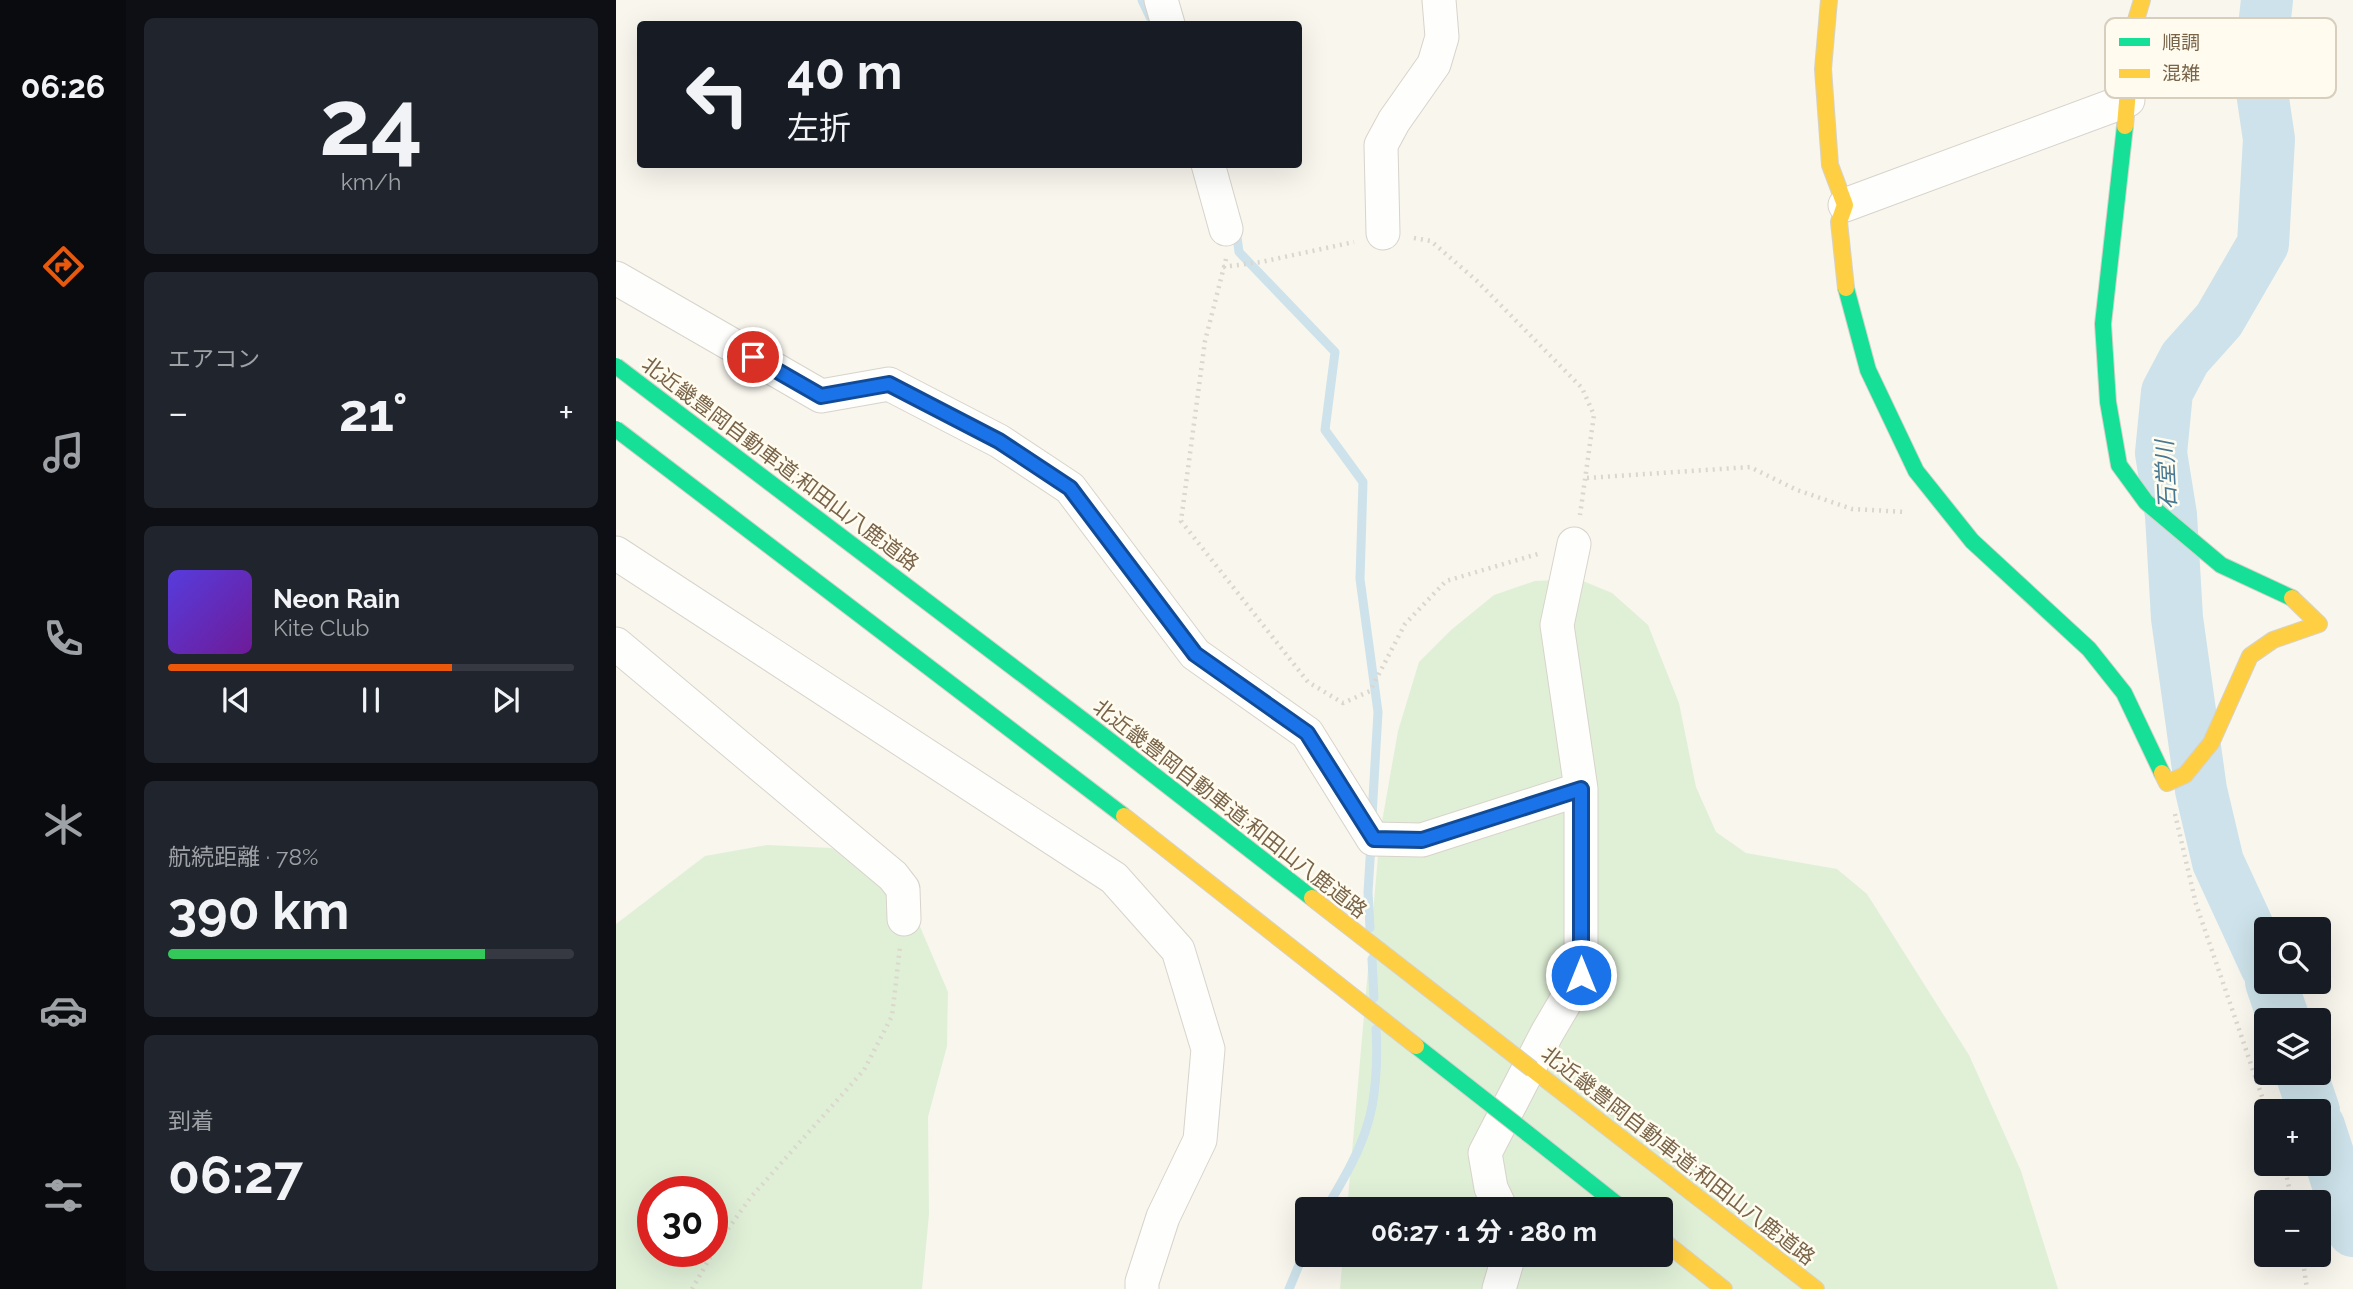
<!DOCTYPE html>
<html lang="ja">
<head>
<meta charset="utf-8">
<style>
  body { margin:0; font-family:Raleway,"Noto Sans JP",sans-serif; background:#20242c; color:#f1f3f6; height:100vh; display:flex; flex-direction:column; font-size:26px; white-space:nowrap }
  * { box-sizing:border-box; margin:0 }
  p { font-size:23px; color:#9ea1a6 }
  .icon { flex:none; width:38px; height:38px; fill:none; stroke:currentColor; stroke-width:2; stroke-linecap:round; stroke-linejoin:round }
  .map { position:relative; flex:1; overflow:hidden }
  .panel { display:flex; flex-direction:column; gap:18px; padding:18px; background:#0d0f14; width:490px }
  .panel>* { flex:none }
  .top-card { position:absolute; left:21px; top:21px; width:665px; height:147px; border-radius:7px; box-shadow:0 7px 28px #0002; background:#171b24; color:#f1f3f6; overflow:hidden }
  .controls { position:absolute; left:1638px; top:917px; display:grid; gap:14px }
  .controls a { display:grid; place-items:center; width:77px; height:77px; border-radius:7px; background:#171b24; box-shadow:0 7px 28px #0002; font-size:35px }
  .speed { position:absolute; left:21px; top:1176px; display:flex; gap:14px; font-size:35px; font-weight:700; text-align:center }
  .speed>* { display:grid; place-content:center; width:91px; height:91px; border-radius:50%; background:#171b24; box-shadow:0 7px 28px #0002; line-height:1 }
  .speed .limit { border:10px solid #d22; background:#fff; color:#111 }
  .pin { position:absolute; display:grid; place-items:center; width:60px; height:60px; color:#fff; margin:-30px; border:4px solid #fff; border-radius:50%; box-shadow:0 2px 7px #0007 }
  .me { position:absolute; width:77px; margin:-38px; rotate:0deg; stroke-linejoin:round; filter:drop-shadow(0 0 5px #0008) }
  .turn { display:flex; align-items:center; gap:24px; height:147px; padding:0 35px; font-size:32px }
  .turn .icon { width:91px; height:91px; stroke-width:2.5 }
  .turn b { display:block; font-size:49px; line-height:60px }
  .big { font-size:52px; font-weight:700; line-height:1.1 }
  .panel .widget { flex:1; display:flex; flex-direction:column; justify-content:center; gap:10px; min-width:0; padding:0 24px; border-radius:10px; background:#20242c }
  .panel .dial { align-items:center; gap:0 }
  .dial b { font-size:91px; line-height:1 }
  .song { display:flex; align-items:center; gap:21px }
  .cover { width:84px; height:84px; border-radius:10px; background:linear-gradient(135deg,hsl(250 70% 55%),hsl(280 70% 35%)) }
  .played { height:7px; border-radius:4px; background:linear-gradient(90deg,#ea580c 70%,#363941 70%) }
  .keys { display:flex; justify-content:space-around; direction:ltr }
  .heat { display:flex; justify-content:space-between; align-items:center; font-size:38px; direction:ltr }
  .charge { height:10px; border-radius:5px; background:linear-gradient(90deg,#34c759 78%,#363941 0) }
  .trip { position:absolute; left:679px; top:1197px; width:378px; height:70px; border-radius:7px; background:#171b24; box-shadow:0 7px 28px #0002; font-weight:700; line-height:70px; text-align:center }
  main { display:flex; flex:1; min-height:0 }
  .tabs { display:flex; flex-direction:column; width:126px; justify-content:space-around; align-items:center; background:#090b0e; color:#9ea1a6 }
  .tabs .icon { width:49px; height:49px }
  .tabs .selected { color:#ea580c }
  .tabs b { font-size:32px; color:#f1f3f6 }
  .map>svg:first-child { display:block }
</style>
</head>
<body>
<main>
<nav class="tabs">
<b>06:26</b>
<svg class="icon selected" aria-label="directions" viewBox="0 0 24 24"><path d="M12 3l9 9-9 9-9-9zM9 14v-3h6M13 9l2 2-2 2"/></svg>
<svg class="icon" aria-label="music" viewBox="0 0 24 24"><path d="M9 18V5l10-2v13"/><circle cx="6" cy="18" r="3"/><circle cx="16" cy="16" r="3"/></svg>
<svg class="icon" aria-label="phone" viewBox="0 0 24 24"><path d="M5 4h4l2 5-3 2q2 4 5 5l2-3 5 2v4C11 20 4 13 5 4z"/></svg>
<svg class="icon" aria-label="climate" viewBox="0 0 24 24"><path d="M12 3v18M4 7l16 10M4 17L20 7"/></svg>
<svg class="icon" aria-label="car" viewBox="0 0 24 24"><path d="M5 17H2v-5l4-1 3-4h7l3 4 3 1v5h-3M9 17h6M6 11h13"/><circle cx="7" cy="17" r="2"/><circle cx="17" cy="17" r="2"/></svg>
<svg class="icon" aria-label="filters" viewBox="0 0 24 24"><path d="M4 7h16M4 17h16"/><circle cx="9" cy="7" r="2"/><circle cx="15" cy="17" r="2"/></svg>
</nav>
<section class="panel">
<div class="widget dial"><b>24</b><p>km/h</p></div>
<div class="widget"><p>エアコン</p>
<div class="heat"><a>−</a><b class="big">21°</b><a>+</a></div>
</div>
<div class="widget">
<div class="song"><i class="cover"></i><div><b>Neon Rain</b><p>Kite Club</p></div></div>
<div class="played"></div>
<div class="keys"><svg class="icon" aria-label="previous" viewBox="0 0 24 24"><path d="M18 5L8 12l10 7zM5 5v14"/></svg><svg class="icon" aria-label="pause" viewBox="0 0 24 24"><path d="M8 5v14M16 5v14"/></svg><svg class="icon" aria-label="next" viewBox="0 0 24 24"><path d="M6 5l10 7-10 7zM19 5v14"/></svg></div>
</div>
<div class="widget"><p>航続距離 · 78%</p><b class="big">390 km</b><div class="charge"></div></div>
<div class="widget"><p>到着</p><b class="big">06:27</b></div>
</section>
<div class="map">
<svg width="1737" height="1289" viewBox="0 0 1737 1289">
  <rect width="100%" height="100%" fill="#f8f6ed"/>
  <path fill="#e0f0d7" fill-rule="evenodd" d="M962 579 996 593 1032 625 1063 703 1080 787 1100 832 1130 853 1221 869 1251 894 1353 1055 1405 1171 1442 1289H724L727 1255H1045V1209H731L764 833 782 731 803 662 835 630 878 595 919 581Z
    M151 845 215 848 258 870 293 901 332 992 331 1046 312 1117 313 1214 306 1289H0V924L89 856ZM37 1192H96V1251H37Z"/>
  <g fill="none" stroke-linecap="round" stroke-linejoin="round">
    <path stroke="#cde2ea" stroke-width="9" d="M526 0 534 17
      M620 229 623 252 719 352 709 430 747 482 744 579 762 712 756 816
      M754 928 752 892 755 844
      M756 959 758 998
      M710 1209C725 1183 742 1156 751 1126 760 1100 762 1057 760 1029
      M673 1289 691 1246"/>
    <path stroke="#cde2ea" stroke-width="52" d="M1650 966 1602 862 1585 790 1561 618 1555 515 1545 453 1551 392 1569 358 1603 320 1647 244 1653 139 1643 72 1651 0
      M1655 982 1668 1020
      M1685 1073 1698 1111
      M1703 1126 1737 1231"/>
    <g stroke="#d8d3cb" stroke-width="35">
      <path id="street" d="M545 0 552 24
        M592 164 610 229
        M1229 205 1512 100
        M767 233 765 145 778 121 818 64 826 37 823 0
        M0 278 205 396 273 384 383 441 454 488 579 654 691 733 757 839 806 840 965 789
        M0 553 498 878 562 950 592 1049 584 1140 547 1217 526 1282V1289
        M0 644 277 876 287 889 288 919
        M885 1209 875 1188 869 1153 931 1033 965 975V789L941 625 958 544
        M883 1289 893 1255"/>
    </g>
    <g stroke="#d6d2c7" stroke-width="18">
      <path id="fast" d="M1509 126 1487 324 1492 402 1503 465 1530 502 1605 565 1676 598
        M1230 288 1252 370 1300 471 1356 541 1473 649 1508 693 1546 773
        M911 1133 1007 1209"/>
    </g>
    <g stroke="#d6d2c7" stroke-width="18">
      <path id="slow" d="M1213 0 1207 69 1214 165 1229 205 1223 222 1230 288
        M1509 126 1517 30 1526 0
        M1546 773 1551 783 1569 775 1595 743 1634 656 1657 640 1703 624 1676 598
        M916 1069 1200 1289
        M1045 1239 1108 1289"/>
    </g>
    <path stroke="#dbd6ce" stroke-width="4.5" stroke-dasharray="2 5" stroke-linecap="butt" d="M798 238 815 241 861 281 966 388 978 415 964 515
      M610 259 589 341 565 521 692 682 727 703 754 691 789 624 830 581 925 553
      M607 267 645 262 738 242
      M971 478 1134 467 1181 490 1236 509 1290 512
      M1559 814 1580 904 1651 1111
      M1668 1164 1676 1202
      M1686 1255 1691 1289
      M76 1289 104 1240 135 1197 248 1070 276 1016 284 947"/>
    <use href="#street" stroke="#fefefc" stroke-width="33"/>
    <use href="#fast" stroke="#16e098" stroke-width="16"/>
    <use href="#slow" stroke="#ffcf43" stroke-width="16"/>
    <g stroke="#d7d1c7" stroke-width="18" stroke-linecap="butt">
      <path id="fast-bridge" d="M0 366 480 730 696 898
        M0 429 508 816
        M800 1046 911 1133"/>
    </g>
    <g stroke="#d7d1c7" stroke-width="18" stroke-linecap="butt">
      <path id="slow-bridge" d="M508 816 800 1046
        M696 898 916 1069"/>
    </g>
    <use href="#fast-bridge" stroke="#16e098" stroke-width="16"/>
    <use href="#slow-bridge" stroke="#ffcf43" stroke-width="16"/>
  </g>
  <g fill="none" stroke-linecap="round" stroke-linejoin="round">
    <g stroke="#114b97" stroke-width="18">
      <path id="route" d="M137 357 205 396 273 384 383 441 454 488 579 654 691 733 758 839 806 840 965 789V975"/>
    </g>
    <use href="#route" stroke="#1a73e8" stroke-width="12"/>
  </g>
  <g text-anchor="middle" stroke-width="5" stroke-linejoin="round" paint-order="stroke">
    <g font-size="21" fill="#79644a" stroke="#fffcef">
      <text transform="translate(164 464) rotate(37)" y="7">北近畿豊岡自動車道;和田山八鹿道路</text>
      <text transform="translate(614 809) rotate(38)" y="7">北近畿豊岡自動車道;和田山八鹿道路</text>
      <text transform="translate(1062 1156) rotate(38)" y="7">北近畿豊岡自動車道;和田山八鹿道路</text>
    </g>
    <g font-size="23" font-style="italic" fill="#467894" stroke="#fffcef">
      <text transform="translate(1550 475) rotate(-93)" y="8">石堂川</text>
    </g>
  </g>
  <rect x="1489" y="18" width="231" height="80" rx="10" fill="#fffcef" stroke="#d7cebe" stroke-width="2"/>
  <rect x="1503" y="38" width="31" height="8" fill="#16e098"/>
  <rect x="1503" y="69" width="31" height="9" fill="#ffcf43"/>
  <g font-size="19" fill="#79644a">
    <text x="1546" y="49">順調</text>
    <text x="1546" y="80">混雑</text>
  </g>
</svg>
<div class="controls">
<a><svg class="icon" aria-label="search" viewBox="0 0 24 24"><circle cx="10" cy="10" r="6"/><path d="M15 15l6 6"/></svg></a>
<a><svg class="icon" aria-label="layers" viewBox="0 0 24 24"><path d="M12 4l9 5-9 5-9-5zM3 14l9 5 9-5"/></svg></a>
<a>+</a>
<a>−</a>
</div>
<div class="speed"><div class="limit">30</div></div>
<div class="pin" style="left:137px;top:357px;background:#d93025"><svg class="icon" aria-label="arrive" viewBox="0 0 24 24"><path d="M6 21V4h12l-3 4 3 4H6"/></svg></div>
<svg class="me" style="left:965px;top:975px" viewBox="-20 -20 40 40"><circle r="17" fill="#1a73e8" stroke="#fff" stroke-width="3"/><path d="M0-11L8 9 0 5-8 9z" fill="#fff"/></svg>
<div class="trip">06:27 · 1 分 · 280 m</div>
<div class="top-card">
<div class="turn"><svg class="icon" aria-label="left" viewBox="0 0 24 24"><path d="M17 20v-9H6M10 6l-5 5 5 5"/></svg><div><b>40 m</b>左折</div></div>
</div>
</div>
</main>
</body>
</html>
